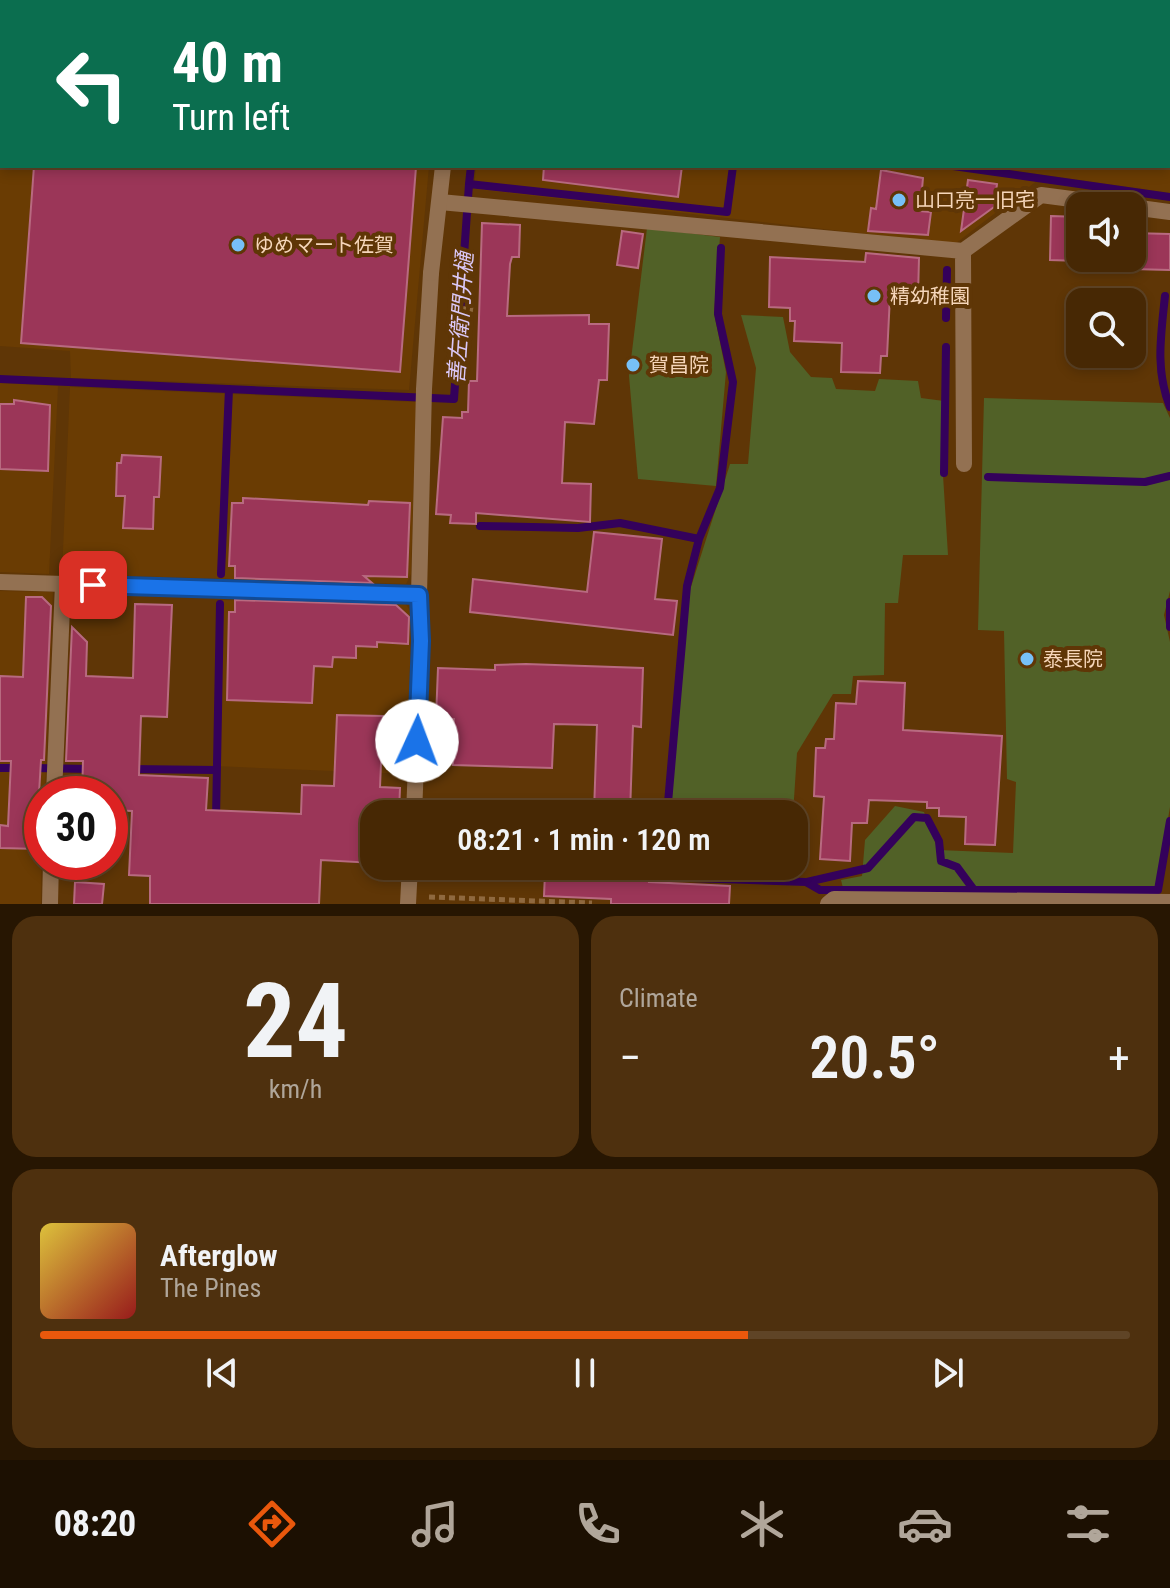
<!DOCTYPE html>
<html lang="en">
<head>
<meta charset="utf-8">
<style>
  body { margin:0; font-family:"Roboto Condensed","Noto Sans JP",sans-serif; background:#4e300e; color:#f1f3f6; height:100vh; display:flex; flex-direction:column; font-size:30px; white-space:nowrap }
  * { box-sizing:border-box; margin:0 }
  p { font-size:26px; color:#b0a69a }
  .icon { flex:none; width:44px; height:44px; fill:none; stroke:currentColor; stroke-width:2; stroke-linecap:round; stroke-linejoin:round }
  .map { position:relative; height:904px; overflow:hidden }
  .drawer { display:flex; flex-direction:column; gap:12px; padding:12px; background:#271602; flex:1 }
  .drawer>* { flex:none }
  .top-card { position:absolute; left:0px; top:0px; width:1170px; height:168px; box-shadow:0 4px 12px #0003,0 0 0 2px #5f4426; background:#0b6e4f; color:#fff; overflow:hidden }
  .fabs { position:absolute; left:1066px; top:192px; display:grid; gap:16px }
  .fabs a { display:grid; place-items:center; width:80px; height:80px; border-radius:16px; background:#472804; box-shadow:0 4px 12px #0003,0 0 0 2px #5f4426; font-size:40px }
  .speed { position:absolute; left:24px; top:776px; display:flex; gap:16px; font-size:40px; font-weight:700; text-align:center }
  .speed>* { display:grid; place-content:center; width:104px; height:104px; border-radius:50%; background:#472804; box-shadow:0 4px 12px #0003,0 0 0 2px #5f4426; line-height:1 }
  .speed .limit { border:12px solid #d22; background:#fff; color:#111 }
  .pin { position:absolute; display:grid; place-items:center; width:68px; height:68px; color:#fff; margin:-34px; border-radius:16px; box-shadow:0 4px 12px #0006 }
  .me { position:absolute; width:88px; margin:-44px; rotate:2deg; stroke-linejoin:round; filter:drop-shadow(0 0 6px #0008) }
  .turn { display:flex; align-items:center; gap:28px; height:168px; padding:0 40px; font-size:36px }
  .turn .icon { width:104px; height:104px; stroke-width:2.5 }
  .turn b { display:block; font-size:56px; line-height:68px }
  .big { font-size:60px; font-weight:600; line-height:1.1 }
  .drawer .card { flex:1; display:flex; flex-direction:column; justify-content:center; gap:12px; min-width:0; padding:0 28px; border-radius:24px; background:#4e300e }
  .drawer .dial { align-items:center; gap:0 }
  .dial b { font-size:104px; line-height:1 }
  .song { display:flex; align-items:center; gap:24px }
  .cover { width:96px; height:96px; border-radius:12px; background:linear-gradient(135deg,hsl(50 70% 55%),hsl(0 70% 35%)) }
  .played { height:8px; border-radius:4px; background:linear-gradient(90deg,#ea580c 65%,#5f4426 65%) }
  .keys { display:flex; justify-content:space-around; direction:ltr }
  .heat { display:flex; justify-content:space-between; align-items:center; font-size:44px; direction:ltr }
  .drawer .tiles { flex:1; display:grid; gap:12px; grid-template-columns:1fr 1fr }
  .card:last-child { grid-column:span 2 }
  .trip { position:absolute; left:360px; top:800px; width:448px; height:80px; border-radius:24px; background:#472804; box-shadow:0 4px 12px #0003,0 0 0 2px #5f4426; font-weight:600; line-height:80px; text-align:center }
  .tabs { display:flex; height:128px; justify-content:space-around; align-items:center; background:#1c1002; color:#b0a69a }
  .tabs .icon { width:56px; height:56px }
  .tabs .on { color:#ea580c }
  .tabs b { font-size:36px; color:#f1f3f6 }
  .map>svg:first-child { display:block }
</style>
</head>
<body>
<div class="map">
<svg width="1170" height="904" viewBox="0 0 1170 904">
  <rect width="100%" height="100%" fill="#5f3606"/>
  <path fill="#6a3c03" d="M0 0H443L2 2V166H429L409 390 71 378 70 351 0 346Z
    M492 0H1170V193L980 166H1168V2Z
    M476 166H934L1038 180 955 244 474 189Z
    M0 383 58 386 49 574 0 572Z
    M70 387 416 402 411 574 406 584 62 574Z
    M0 591 53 592 45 794H42L41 904H0Z
    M219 600 405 603 411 612 408 774 214 766Z"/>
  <path fill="#516127" d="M647 228 720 237 714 313 726 372 716 486 638 479 629 376Z
    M741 315 783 317 790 352 811 377 832 378 836 389 875 391 879 379 918 381 921 398 944 401 943 475 948 555H903L898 603H885L884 675 853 676 851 694H833L797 753 793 814H671L679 678 690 590 730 464H748L756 368Z
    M984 398 1163 403 1170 418V591L1164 615 1170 642V807L1155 895 844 892 841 880 862 876 865 840 895 806 924 812 938 850 1013 853 1016 782 1007 779 1004 631 978 630Z
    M668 866H789L788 880 668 874Z"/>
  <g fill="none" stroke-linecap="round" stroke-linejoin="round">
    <path stroke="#34015b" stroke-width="8" d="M146 2V0
      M489 2V0
      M0 77H2
      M953 166 1170 197
      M469 184 471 166
      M1165 296C1161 335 1155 370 1170 407
      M946 318 947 270
      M0 379 454 399 469 184 727 212 733 166
      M944 473 946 347
      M988 477 1145 482 1170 476
      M480 526 578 528 620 523 699 539
      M221 574 229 389
      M1170 602V627
      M0 768H19
      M33 768 91 769
      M129 769 216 770
      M667 814 687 586 699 539 720 488 733 382 718 314 721 248
      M216 819 220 604
      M664 866 663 877 806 882 820 890H1158L1170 821
      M807 882 868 868 914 817 927 818 939 841 941 861 957 867 974 890"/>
  </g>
  <path fill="#9b3658" stroke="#b86a80" stroke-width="2" d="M34 166 416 167 400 372 21 343Z
    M544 166H682L678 197 543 180Z
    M881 170 923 178 920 211 931 212 928 235 868 231 871 208 876 209Z
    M968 180 997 184 994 207 961 231Z
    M1051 216 1080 217V261L1050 260Z
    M482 223 520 225 519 257H512L510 264 507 316 589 315V324H609L607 380H599L594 424 565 422 562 483 591 484 590 522 476 513V524L450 523 451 515 436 514 443 417 462 418V412H468L469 381H477Z
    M622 231 643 234 638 268 617 265Z
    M1132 233 1170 234V270L1132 269Z
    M866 253 919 258 918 297 890 296 887 356H881L880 373 841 372 842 343 794 341 795 321H790V308L769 307 770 257 865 262Z
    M14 400 50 405 48 471 0 469V404H14Z
    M122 455 161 457 159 497H154L153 529 123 528 125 496H116L117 463H121Z
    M243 498 368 505 369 501 410 503 407 577 364 576 372 583 235 578V566H229L232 503H243Z
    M594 532 662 539 655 599 677 601 673 635 470 612 473 579 587 592Z
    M26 597H42L51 606 44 760H41L37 827H41L39 849 0 848V825L8 826 11 761H0V676L23 677Z
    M235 600 396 605 409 617 408 644 377 642V647L356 646V658L333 657 332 667 314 666 312 703 227 700 229 612H235Z
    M135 604 172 605 167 717 141 716 139 775 208 778 206 810 301 814 302 785 334 786 337 715 383 716 380 787 400 788 399 813 374 812V863L321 860 319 904H150V876L129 875 132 811 110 810V794H82L83 761H66L72 627 87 642 86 676 133 678Z
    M526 664 643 668 641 727 633 726 630 813 594 812 597 725 554 724 552 768 453 765 454 719 436 718 438 668 495 670V665Z
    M858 681 905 683 903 730 1002 736 995 845 965 844 966 817 939 816V808H927V802L869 800 867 823H852L850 861 820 859 824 797 814 796 816 748H825L826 739H834L836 703 856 704Z
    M565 866H650L649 882 730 886 729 904H611V899L544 896 545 873 564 874Z
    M75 882 104 884 102 904H74Z"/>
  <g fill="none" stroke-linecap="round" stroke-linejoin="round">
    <path stroke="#8f693f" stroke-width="5" stroke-dasharray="6 4" stroke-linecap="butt" d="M450 307 473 310
      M429 897 592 903"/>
    <path stroke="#937152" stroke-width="16" d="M440 202 963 251 1041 195 1125 206
      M1132 207 1170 212
      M963 251 964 464
      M0 582 419 595
      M54 794 63 584
      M414 814 421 641 419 595 424 389 431 273
      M50 904 51 862
      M408 904 410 866
      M828 904 834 899 1170 902"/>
    <path stroke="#937152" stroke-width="16" d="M460 2V0
      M431 273 443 166"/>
  </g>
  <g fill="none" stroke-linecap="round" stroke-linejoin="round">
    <g stroke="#114b97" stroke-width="20">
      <path id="route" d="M93 585 419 595 421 641 417 741"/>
    </g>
    <use href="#route" stroke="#1a73e8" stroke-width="14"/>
  </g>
  <g fill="#77c0f7" stroke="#5f3606" stroke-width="3">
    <circle cx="899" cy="200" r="8"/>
    <circle cx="238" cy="245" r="8"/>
    <circle cx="874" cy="296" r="8"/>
    <circle cx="633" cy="365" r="8"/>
    <circle cx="1027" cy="659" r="8"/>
  </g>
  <g text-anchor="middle" stroke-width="8" stroke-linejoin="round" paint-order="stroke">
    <g font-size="20" fill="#f6d6ba" stroke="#5f3606" text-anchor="start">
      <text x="915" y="207">山口亮一旧宅</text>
      <text x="254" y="252">ゆめマート佐賀</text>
      <text x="890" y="303">精幼稚園</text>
      <text x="649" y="372">賀昌院</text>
      <text x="1043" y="666">泰長院</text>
    </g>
    <g font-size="22" font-style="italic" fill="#dac8f7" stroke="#5f3606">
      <text transform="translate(460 318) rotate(-86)" y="8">善左衛門井樋</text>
    </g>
  </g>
</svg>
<div class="fabs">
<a><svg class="icon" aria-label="sound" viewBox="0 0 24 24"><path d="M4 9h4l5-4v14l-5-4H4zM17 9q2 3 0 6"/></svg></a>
<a><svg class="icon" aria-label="search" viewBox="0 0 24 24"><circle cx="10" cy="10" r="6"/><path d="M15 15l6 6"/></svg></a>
</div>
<div class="speed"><div class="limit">30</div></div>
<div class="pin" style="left:93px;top:585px;background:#d93025"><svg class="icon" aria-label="arrive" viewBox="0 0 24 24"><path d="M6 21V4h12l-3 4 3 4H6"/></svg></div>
<svg class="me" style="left:417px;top:741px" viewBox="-20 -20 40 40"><circle r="19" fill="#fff"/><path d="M0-13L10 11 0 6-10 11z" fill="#1a73e8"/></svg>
<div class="trip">08:21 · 1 min · 120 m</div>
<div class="top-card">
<div class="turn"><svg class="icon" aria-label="left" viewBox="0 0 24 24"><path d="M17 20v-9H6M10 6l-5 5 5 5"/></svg><div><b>40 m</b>Turn left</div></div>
</div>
</div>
<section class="drawer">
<div class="tiles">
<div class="card dial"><b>24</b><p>km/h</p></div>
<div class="card"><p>Climate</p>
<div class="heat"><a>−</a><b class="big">20.5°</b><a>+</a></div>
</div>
<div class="card">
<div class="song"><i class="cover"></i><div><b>Afterglow</b><p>The Pines</p></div></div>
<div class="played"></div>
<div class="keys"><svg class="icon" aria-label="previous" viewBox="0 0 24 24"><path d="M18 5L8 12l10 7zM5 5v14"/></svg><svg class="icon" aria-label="pause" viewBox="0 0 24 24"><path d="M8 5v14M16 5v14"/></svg><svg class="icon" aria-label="next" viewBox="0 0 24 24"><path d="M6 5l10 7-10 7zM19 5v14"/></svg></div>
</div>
</div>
</section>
<nav class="tabs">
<b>08:20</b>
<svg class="icon on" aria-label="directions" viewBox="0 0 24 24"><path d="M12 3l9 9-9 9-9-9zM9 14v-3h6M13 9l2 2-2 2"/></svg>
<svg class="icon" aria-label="music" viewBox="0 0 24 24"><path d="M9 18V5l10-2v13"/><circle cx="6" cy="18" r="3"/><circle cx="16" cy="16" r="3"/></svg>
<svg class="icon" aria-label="phone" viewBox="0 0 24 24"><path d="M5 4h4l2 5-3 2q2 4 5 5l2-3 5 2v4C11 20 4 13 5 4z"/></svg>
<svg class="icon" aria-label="climate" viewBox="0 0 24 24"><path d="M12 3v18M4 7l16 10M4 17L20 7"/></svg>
<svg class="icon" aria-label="car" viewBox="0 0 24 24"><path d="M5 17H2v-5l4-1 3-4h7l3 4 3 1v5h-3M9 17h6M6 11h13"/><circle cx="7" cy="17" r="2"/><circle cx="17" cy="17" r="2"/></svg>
<svg class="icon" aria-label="filters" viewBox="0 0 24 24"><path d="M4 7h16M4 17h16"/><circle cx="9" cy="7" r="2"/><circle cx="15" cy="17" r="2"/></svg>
</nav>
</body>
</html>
